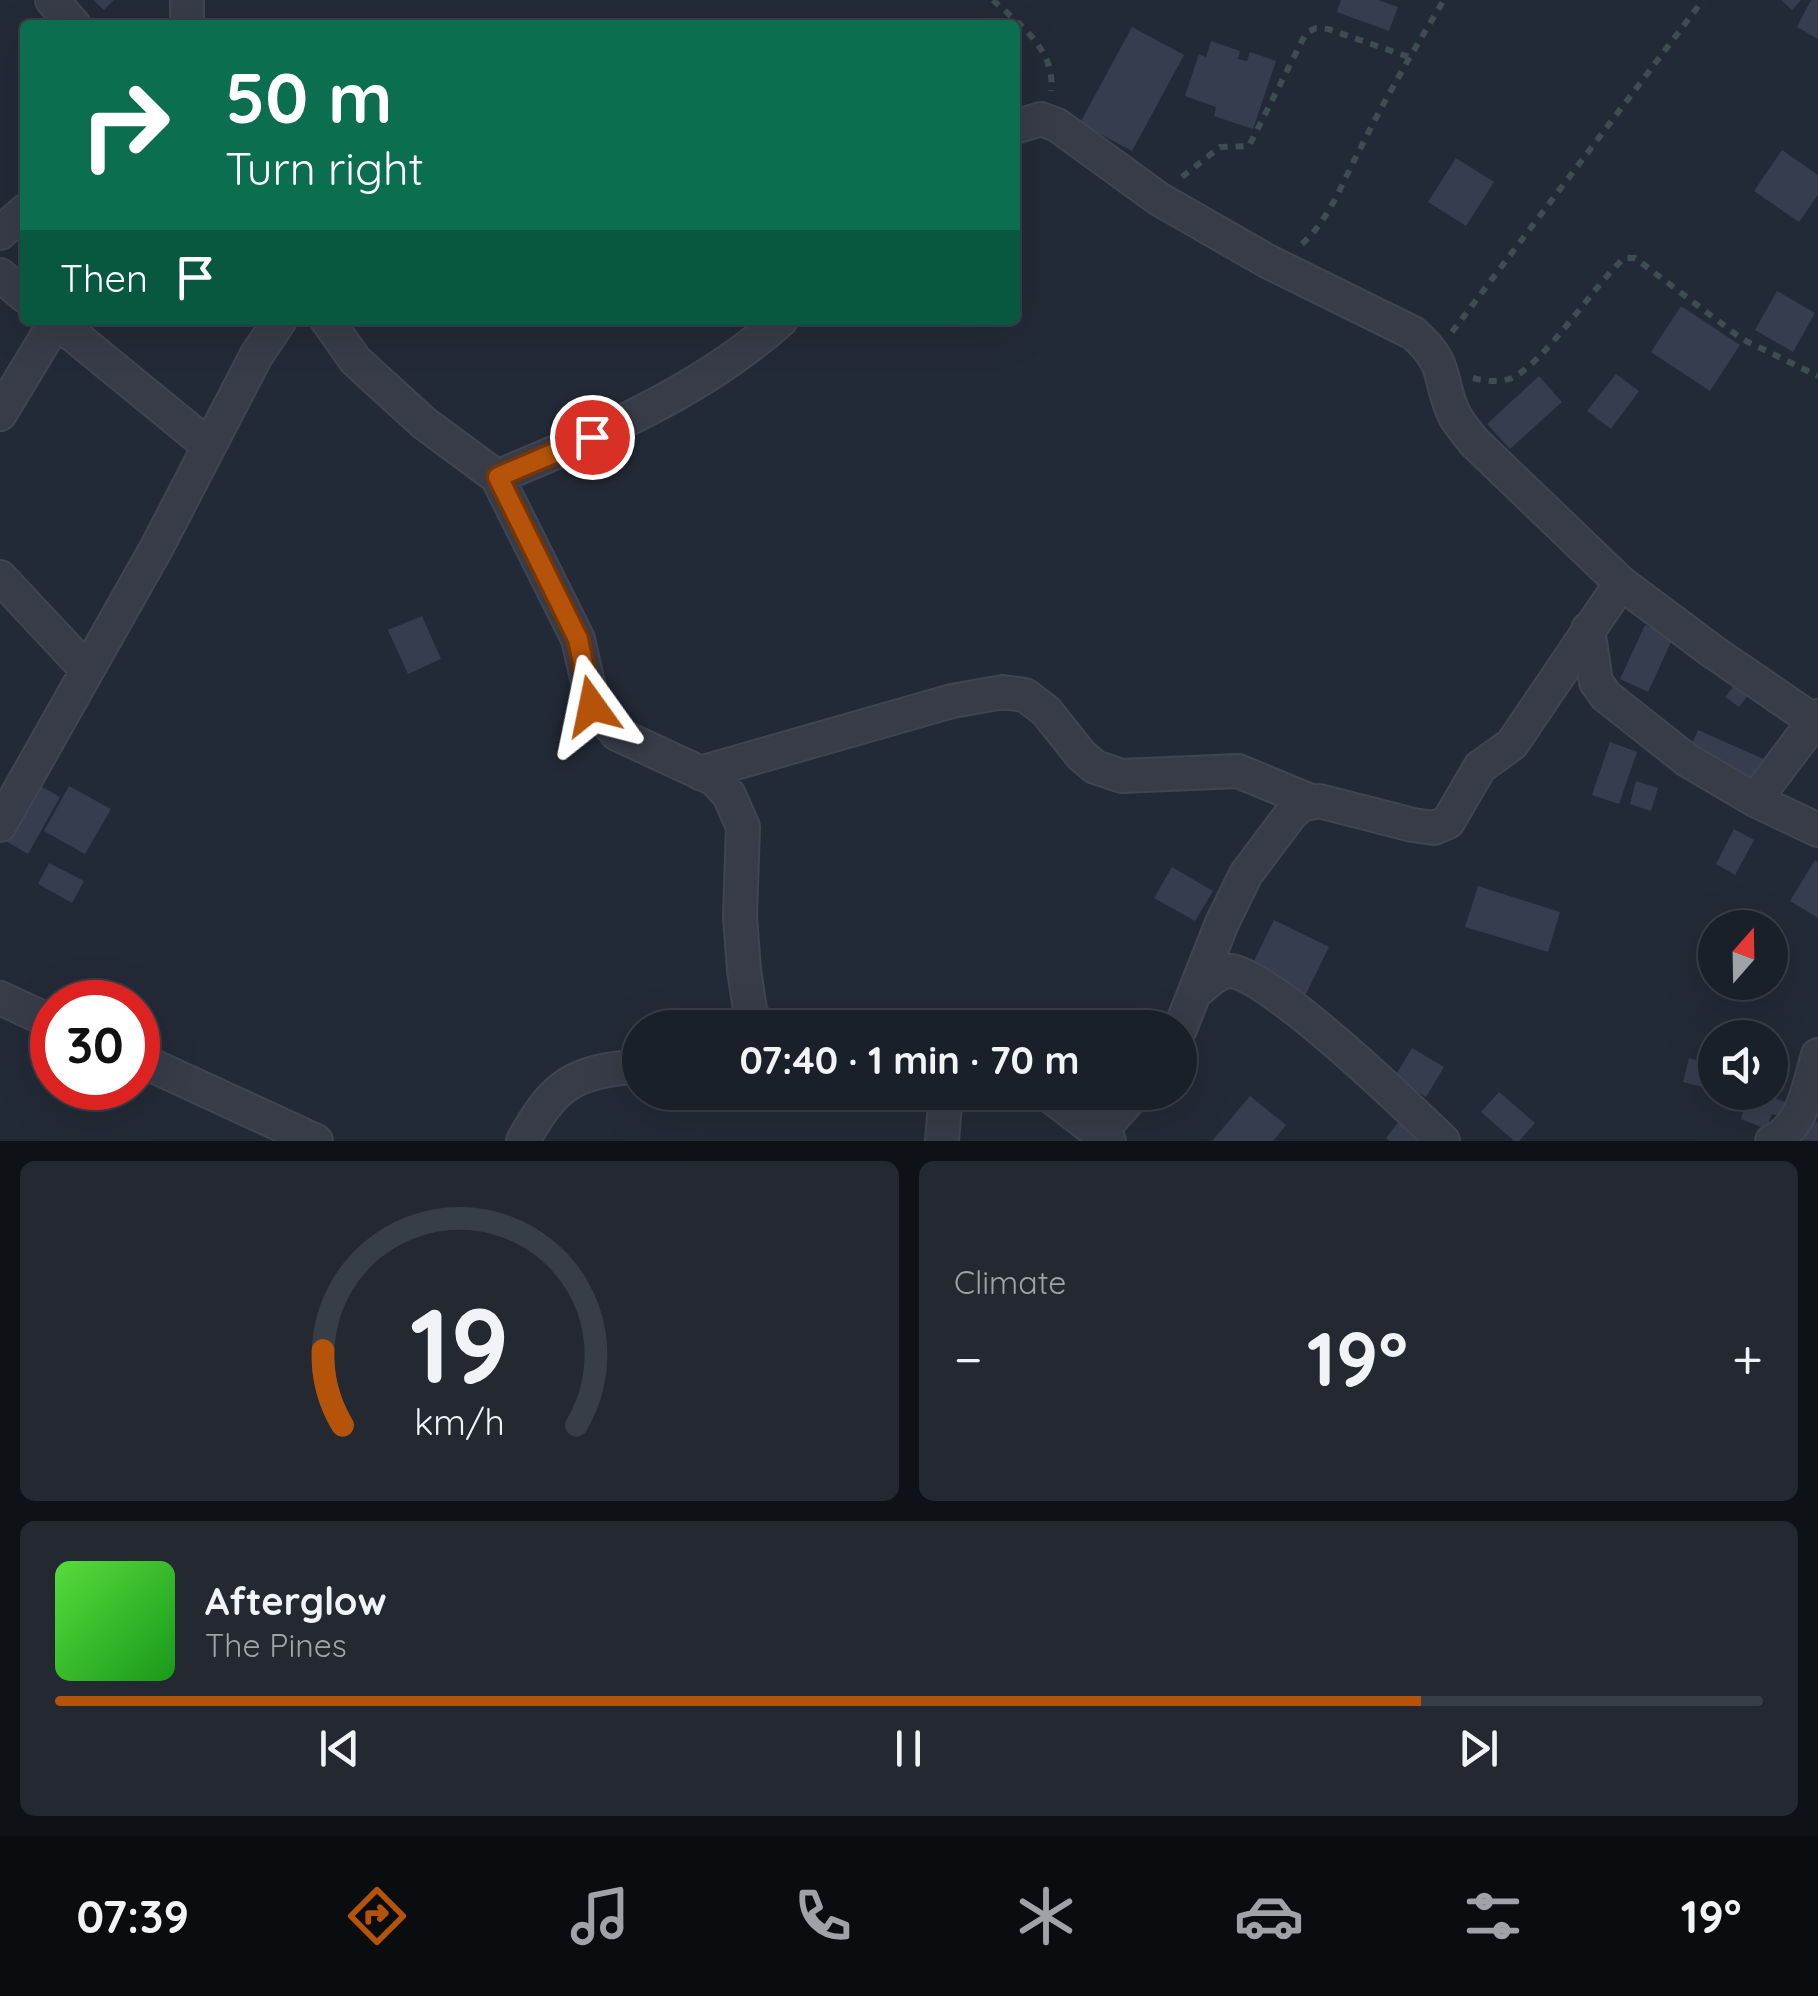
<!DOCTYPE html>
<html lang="en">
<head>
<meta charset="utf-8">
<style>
  body { margin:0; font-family:Quicksand,sans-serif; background:#232831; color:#f1f3f6; height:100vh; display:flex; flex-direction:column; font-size:38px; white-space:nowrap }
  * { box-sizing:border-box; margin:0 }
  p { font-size:32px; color:#9fa3a8 }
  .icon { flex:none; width:55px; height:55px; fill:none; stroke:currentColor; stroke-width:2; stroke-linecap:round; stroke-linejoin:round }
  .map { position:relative; height:1141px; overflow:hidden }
  .panel { display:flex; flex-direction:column; gap:20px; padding:20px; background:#0e1217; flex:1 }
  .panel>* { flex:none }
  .banner { position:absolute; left:20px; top:20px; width:1000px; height:305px; border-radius:10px; box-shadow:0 10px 40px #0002,0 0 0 2px #383e46; background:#0b6e4f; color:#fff; overflow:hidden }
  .needle { width:65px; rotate:20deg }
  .tools { position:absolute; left:1698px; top:910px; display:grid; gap:20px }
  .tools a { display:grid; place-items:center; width:90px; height:90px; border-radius:50%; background:#1a2029; box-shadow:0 10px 40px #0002,0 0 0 2px #383e46; font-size:50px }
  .speed { position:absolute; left:30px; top:980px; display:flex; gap:20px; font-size:50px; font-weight:700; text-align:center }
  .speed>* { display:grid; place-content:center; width:130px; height:130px; border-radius:50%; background:#1a2029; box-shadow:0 10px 40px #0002,0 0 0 2px #383e46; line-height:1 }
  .speed .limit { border:15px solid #d22; background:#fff; color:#111 }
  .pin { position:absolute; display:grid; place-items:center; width:85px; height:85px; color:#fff; margin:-42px; border:5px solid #fff; border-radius:50%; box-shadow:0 2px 10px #0007 }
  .me { position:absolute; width:110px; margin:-55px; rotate:348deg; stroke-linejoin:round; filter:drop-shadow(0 0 8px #0008) }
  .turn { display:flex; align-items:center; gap:35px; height:210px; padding:0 40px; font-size:45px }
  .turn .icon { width:130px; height:130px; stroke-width:2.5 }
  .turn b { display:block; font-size:70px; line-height:85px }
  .then { display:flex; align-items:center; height:95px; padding:0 40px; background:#0003; gap:20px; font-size:38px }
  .big { font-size:75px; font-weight:700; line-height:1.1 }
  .panel .tile { flex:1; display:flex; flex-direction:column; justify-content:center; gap:15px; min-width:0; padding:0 35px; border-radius:15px; background:#232831 }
  .panel .dial { align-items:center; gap:0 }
  .dial svg { height:260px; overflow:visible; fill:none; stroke:#383e46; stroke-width:7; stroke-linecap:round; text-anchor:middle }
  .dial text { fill:#f1f3f6; stroke:none }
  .song { display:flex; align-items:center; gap:30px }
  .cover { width:120px; height:120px; border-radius:15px; background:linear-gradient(135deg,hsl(110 70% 55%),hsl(120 70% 35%)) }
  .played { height:10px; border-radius:5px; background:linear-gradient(90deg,#b45309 80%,#383e46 80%) }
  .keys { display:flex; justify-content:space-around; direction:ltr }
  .heat { display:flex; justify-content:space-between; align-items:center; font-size:55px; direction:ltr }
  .panel .tiles { flex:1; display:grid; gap:20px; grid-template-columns:1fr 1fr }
  .tile:last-child { grid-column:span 2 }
  .trip { position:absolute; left:622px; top:1010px; width:575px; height:100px; border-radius:50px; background:#1a2029; box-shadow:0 10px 40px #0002,0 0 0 2px #383e46; font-weight:700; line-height:100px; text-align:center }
  .menu { display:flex; height:160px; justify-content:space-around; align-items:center; background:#0a0d10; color:#9fa3a8 }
  .menu .icon { width:70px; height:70px }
  .menu .current { color:#b45309 }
  .menu b { font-size:45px; color:#f1f3f6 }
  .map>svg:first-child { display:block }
</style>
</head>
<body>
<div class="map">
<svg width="1818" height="1141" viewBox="0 0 1818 1141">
  <rect width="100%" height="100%" fill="#232a37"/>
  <path fill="#363d4e" d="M93 0H114L104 10Z
    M1341 0H1378L1398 7 1389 31 1337 12Z
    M1781 0H1801L1792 10Z
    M1811 0H1818V39L1797 27Z
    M1132 27 1184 55 1132 151 1080 123Z
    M1211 41 1240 51 1238 59 1247 61 1250 52 1276 61 1253 129 1214 116 1216 107 1185 96 1199 54 1206 57Z
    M1782 150 1818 175V195L1799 222 1754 191Z
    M1456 158 1494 182 1466 226 1428 202Z
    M1777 291 1815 313 1793 352 1755 330Z
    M1681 306 1740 345 1710 391 1651 352Z
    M1616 374 1639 391 1611 429 1587 411Z
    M1539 376 1562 402 1510 449 1487 424Z
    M422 616 441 659 408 674 388 630Z
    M1645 625 1673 638 1648 692 1620 679Z
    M1737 682 1750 693 1739 707 1725 697Z
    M1698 730 1768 761 1757 784 1688 753Z
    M1610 742 1637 752 1619 804 1592 795Z
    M1636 781 1658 788 1651 811 1630 804Z
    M33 782 60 797 28 854 2 839Z
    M69 786 111 809 85 854 44 831Z
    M1734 829 1754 840 1735 875 1716 864Z
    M1815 860 1818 862V918L1790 901Z
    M49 863 84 881 72 903 38 884Z
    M1172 867 1213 891 1195 921 1154 898Z
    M1478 886 1560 912 1548 952 1465 927Z
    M1274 920 1329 947 1306 994 1251 967Z
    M1412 1048 1444 1067 1426 1097 1394 1078Z
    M1689 1058 1715 1065V1090L1683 1082Z
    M1499 1092 1535 1123 1519 1141H1514L1481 1112Z
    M1750 1092H1760L1790 1104 1785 1118 1772 1114 1766 1129 1741 1119Z
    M1250 1096 1286 1125 1273 1141H1212Z
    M1404 1115 1424 1132 1416 1141H1389L1386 1138Z
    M1809 1118 1818 1122V1141L1800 1140Z"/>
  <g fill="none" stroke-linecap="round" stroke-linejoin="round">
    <g stroke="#404551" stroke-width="36">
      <path id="minor" d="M52 0 74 25
        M187 25V0
        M1015 127 1041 119 1057 125 1159 199 1267 261 1413 333C1451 366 1437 380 1455 416 1460 425 1468 434 1474 442L1621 583 1712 651 1814 721
        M0 233 25 211
        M0 275 25 296
        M55 320 209 446
        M327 320 355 360 424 423 497 477 578 639 593 705 617 734 714 779 729 795 743 827 740 916 744 970 750 1010 758 1028
        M0 414 56 321
        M497 477C597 435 699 393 781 320
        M0 577 86 669
        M1588 629 1596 682 1606 696 1687 760 1755 800 1818 830
        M700 773 952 701 1003 692 1025 695 1046 711 1081 755 1095 767 1122 776 1238 771 1313 802
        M1755 800 1818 716
        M0 825 157 547 256 356 280 320
        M1197 991C1206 984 1217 971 1230 971 1267 971 1411 1110 1443 1141
        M0 998 52 1022
        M1180 1029 1222 923 1246 874 1291 814 1301 805 1319 801 1413 825 1434 828 1448 822 1480 767 1512 744 1621 583
        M138 1059 316 1141
        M1045 1092 1109 1141
        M1100 1132 1136 1092
        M523 1141C555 1083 573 1072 640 1066
        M942 1141 946 1092
        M1772 1141C1803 1128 1809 1085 1818 1055"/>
    </g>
    <path stroke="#3e4d51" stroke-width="6" stroke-dasharray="8 8" stroke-linecap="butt" d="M993 0C1020 25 1056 50 1051 91
      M1182 177 1220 147 1249 146 1306 33 1316 28 1328 29 1409 57
      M1302 244C1329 220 1342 183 1359 151 1385 99 1414 49 1444 0
      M1452 332 1703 0
      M1473 378C1485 381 1500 383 1512 378 1546 361 1592 288 1624 258H1635L1742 339 1818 376"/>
    <use href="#minor" stroke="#373c48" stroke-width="32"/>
  </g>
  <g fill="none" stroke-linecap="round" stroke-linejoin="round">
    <g stroke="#753606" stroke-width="25">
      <path id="route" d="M592 437 498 477 578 639 592 706"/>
    </g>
    <use href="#route" stroke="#b45309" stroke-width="18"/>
  </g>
</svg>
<div class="tools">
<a><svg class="needle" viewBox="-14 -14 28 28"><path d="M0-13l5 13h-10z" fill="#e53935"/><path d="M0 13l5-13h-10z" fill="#9fa3a8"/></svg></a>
<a><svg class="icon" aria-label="sound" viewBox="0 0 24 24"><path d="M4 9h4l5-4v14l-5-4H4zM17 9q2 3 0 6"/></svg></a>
</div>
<div class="speed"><div class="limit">30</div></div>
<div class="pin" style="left:592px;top:437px;background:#d93025"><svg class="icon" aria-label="arrive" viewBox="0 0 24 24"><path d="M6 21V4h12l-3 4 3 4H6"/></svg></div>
<svg class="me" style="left:592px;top:706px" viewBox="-20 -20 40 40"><path d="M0-17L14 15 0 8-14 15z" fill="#b45309" stroke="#fff" stroke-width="4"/></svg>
<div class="trip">07:40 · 1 min · 70 m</div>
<div class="banner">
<div class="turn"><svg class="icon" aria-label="right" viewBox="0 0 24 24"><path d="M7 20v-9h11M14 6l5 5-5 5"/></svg><div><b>50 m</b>Turn right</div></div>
<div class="then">Then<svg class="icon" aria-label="arrive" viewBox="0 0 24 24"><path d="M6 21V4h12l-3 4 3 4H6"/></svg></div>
</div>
</div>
<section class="panel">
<div class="tiles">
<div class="tile dial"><svg viewBox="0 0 100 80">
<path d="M14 69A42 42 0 1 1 86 69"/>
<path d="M14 69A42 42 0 0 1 8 46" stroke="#b45309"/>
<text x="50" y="56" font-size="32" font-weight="700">19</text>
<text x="50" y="72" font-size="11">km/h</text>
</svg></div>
<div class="tile"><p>Climate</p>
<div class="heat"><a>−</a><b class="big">19°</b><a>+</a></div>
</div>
<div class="tile">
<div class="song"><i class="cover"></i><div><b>Afterglow</b><p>The Pines</p></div></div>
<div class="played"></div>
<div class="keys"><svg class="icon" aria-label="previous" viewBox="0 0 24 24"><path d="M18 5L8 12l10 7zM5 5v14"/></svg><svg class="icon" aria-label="pause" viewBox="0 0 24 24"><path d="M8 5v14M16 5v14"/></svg><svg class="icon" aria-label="next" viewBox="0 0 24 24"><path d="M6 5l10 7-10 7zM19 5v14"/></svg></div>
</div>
</div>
</section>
<nav class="menu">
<b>07:39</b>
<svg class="icon current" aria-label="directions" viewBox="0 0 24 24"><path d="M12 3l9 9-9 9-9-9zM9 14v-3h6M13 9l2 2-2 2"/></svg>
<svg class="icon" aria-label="music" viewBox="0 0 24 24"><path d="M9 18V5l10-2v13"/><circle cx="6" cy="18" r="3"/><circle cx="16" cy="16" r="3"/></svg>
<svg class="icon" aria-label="phone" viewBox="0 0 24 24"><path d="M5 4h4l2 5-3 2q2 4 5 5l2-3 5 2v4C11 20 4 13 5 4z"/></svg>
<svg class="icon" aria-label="climate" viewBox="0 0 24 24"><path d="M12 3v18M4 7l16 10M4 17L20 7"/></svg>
<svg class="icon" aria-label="car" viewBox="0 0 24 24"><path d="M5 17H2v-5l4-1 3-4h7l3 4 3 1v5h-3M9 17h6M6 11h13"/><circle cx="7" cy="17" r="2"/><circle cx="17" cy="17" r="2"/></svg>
<svg class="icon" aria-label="filters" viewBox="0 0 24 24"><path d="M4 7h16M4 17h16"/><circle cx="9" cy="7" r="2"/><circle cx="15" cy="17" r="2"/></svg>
<b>19°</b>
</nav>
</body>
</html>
